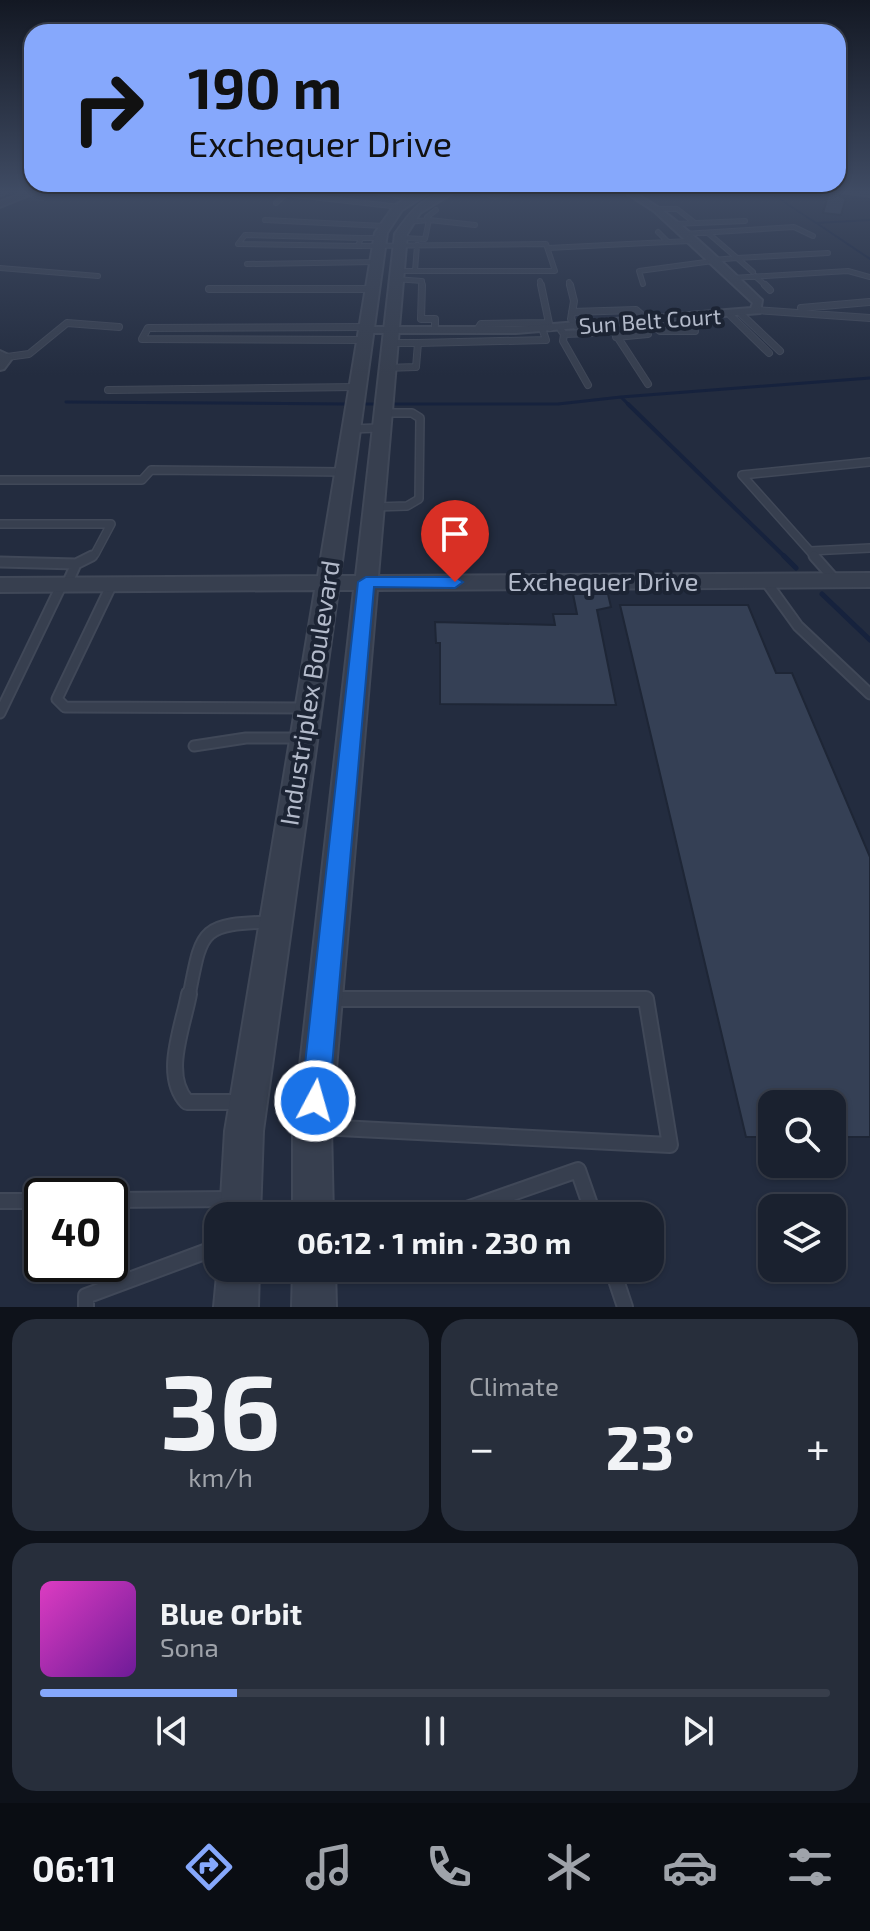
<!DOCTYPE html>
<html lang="en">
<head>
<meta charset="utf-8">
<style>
  body { margin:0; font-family:"Exo 2",sans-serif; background:#272e3b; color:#f1f3f6; height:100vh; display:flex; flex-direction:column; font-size:30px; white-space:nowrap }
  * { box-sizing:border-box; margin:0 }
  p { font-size:26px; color:#9fa3aa }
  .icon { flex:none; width:44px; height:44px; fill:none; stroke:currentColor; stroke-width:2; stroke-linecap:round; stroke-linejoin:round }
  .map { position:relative; height:1307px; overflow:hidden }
  .sheet { display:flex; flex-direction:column; gap:12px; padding:12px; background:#0e121a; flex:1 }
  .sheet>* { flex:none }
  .guide { position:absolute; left:24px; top:24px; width:822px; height:168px; border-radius:24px; box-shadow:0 2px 6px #0004,0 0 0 2px #383e4b; background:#86a8fc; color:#111; overflow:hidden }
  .tools { position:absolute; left:758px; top:1090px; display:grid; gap:16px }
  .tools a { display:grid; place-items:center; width:88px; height:88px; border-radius:16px; background:#1a212f; box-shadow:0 2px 6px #0004,0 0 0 2px #383e4b; font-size:40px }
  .speed { position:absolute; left:24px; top:1178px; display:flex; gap:16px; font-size:40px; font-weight:700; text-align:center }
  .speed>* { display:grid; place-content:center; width:104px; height:104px; border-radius:50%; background:#1a212f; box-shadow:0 2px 6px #0004,0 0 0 2px #383e4b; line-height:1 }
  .speed .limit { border:4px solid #111; border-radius:12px; background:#fff; color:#111 }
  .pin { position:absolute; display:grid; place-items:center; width:68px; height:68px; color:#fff; margin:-82px -34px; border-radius:50% 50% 50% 0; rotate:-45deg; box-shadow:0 0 8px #0007 }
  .pin .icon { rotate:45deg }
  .me { position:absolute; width:88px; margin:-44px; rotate:6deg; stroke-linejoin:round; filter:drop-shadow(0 0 6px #0008) }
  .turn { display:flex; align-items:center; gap:28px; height:168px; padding:0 32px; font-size:36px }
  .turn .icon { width:104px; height:104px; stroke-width:2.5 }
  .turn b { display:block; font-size:56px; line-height:68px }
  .big { font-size:60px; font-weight:700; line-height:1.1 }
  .sheet .tile { flex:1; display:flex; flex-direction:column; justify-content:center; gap:12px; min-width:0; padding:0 28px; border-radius:24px; background:#272e3b }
  .sheet .dial { align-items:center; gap:0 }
  .dial b { font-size:104px; line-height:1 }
  .song { display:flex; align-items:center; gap:24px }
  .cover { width:96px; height:96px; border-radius:12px; background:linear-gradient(135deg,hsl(310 70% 55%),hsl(280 70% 35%)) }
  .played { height:8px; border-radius:4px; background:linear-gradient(90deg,#86a8fc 25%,#383e4b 25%) }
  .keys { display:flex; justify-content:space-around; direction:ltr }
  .heat { display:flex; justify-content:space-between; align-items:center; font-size:44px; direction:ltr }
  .sheet .tiles { flex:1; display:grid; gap:12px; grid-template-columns:1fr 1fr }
  .tile:last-child { grid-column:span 2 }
  .trip { position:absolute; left:204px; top:1202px; width:460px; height:80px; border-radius:24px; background:#1a212f; box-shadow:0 2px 6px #0004,0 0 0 2px #383e4b; font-weight:700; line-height:80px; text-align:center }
  .menu { display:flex; height:128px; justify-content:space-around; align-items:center; background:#0a0d13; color:#9fa3aa }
  .menu .icon { width:56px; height:56px }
  .menu .selected { color:#86a8fc }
  .menu b { font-size:36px; color:#f1f3f6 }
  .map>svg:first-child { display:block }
</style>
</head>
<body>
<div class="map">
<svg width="870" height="1307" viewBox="0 0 870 1307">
  <rect width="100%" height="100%" fill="#232c3f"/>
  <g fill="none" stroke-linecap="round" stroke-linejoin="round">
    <path stroke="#16223d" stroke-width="2" d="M769 192 816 223 870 220
      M818 224 870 259"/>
    <path stroke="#16223d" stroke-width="3" d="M66 402 346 404
      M361 404H374
      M389 404H558L621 397
      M630 406 621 397 870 378"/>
    <path stroke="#16223d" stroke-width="4" d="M628 404 786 558"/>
    <path stroke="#16223d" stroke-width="5" d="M784 556 796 568
      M822 594 870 640"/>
  </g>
  <path fill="#354055" stroke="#1e2636" stroke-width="2" d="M829 192H838L840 197 846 198 841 215 823 213Z
    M573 594H608L611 607 597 610 616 705 440 704V643H436L435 622 555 625 553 614H577Z
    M620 605H748L776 673H792L870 857V1137H832V1104H772V1137H746Z"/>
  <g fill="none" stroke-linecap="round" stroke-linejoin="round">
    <g stroke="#404858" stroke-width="6">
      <path id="service-far5" d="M376 192 394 195
        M398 192 394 195 413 199
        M479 192 495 197 509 192
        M0 194 5 192
        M276 203 286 194 400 207
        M657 209H677L695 223
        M265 220 384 226
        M407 222 429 220 427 217 436 210
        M673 224 745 221
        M658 232 668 242 691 241
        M708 233 737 258 828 253
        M683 234 794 227 813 236
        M380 238H361L358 246 546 244 555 271H396
        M401 238 425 239 429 220 475 225
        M358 246 238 244 245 235 361 238
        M548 248 668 242
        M712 260 737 258 753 272
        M247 264 376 262
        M0 268 98 276
        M415 271 417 245
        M755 276 767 287
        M732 278 848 271 870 277
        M395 279 422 281V287
        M540 281 541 287
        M569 282 570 287
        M643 284 639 271 713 261"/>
    </g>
    <g stroke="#404858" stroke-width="8">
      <path id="service-far4" d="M422 285 421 319H435V330
        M541 285 550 328
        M570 285 574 301 571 319 576 326
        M765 285 770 290
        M209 289H371
        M801 308 869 302
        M756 310 870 318
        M572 312 636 310 660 331H695
        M741 314 780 351
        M730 315 769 353
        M609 324 648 384
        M477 330 481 324 548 323
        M561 330 564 334 594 333
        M564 334 563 341 588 385
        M616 337 648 334
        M363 340 142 339 148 328 365 327
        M418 343 546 340 542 328
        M7 357 29 354 67 323 119 327
        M385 368 416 367 418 343H388
        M108 390 356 387"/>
    </g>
    <g stroke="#404858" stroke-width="10">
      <path id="service-far3" d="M350 429 379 428
        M0 480H142L151 470 343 472
        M375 507 407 506 419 499 420 418 412 413H381
        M0 524H111L95 554 88 558
        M810 551 870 548
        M816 558 742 475 870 462"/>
    </g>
    <g stroke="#404858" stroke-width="13">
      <path id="service-far2" d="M814 556 837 582
        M0 562 76 564 67 584
        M76 564 92 556
        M767 583 798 626 870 694
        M112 584 57 699 65 707 307 708
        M0 713 62 584
        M194 746 246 738H300"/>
    </g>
    <g stroke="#404858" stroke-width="15">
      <path id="service-far1" d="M189 996C202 929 200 924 272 922"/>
    </g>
    <g stroke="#404858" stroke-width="18">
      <path id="service" d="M189 994C183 1027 162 1075 187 1102H241
        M320 1127 670 1145 646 999H332
        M110 1200 234 1199
        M0 1201H42
        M447 1216 578 1170 594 1216
        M612 1268 625 1307
        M86 1307V1296L218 1247"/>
    </g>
    <g stroke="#404858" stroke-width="4">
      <path id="minor" d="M26 192H37L0 207V202Z
        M625 192C655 192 736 276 762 300L760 313 516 333H364L359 330 364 327H516L751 308 753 303 654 211Z
        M841 192H870V196Z
        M0 351 13 357 4 369 0 370Z"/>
    </g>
    <g stroke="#404858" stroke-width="4">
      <path id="tertiary" d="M417 192H430L402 210 387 233 340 576H356L395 234C410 212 426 192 454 192L420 213 407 234 378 576 870 573V587L377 590 331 1127 333 1216H293V1127L354 590H338L263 1131 260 1216H220L225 1131 315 590 0 592V578L318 576 375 233 394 206Z
        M218 1265 259 1268 258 1307H214Z
        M293 1268H335L336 1307H292Z"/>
    </g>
    <use href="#service-far5" stroke="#373f4f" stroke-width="4"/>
    <use href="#service-far4" stroke="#373f4f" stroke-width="6"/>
    <use href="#service-far3" stroke="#373f4f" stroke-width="7"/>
    <use href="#service-far2" stroke="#373f4f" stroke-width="9"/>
    <use href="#service-far1" stroke="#373f4f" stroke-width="11"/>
    <use href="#service" stroke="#373f4f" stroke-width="14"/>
    <use href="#minor" fill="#373f4f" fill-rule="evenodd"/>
    <use href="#tertiary" fill="#373f4f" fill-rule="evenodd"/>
  </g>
  <linearGradient id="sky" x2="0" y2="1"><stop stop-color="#131823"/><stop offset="0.51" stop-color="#3f4b63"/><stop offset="1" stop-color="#3f4b63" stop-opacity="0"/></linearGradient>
  <rect width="870" height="375" fill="url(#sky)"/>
  <path fill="#1a73e8" stroke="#114b97" stroke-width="2" d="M366 577H455L463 582 455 588 374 587 329 1101 325 1111 315 1115 305 1111 301 1101 358 582Z"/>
  <g text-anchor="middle" stroke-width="8" stroke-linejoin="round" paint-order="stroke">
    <g font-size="22" fill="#b3baca" stroke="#1c2434">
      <text transform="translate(650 321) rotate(-4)" y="8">Sun Belt Court</text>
    </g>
    <g font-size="26" fill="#b3baca" stroke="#1c2434">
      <text x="603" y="591">Exchequer Drive</text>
      <text transform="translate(310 693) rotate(-81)" y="9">Industriplex Boulevard</text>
    </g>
  </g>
</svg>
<div class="tools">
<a><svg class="icon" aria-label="search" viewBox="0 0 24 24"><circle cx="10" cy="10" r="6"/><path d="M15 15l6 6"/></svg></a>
<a><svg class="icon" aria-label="layers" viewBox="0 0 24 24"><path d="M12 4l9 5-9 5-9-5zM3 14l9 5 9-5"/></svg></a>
</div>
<div class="speed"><div class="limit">40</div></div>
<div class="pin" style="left:455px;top:582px;background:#d93025"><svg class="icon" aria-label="arrive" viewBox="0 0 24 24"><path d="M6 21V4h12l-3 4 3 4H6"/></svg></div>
<svg class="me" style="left:315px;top:1101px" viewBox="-20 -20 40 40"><circle r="17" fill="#1a73e8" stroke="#fff" stroke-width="3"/><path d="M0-11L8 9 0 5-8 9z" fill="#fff"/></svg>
<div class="trip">06:12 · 1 min · 230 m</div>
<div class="guide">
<div class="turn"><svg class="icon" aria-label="right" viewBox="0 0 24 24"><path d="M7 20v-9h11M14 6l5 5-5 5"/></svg><div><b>190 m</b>Exchequer Drive</div></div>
</div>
</div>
<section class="sheet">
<div class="tiles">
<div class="tile dial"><b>36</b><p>km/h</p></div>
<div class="tile"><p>Climate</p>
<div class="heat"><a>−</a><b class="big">23°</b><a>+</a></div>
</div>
<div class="tile">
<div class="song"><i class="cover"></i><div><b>Blue Orbit</b><p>Sona</p></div></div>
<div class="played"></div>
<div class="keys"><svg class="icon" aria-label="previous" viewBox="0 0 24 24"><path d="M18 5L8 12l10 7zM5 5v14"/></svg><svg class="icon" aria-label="pause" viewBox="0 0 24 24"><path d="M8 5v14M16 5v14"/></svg><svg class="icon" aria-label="next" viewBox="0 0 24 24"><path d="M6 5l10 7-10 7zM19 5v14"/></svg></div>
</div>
</div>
</section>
<nav class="menu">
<b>06:11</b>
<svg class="icon selected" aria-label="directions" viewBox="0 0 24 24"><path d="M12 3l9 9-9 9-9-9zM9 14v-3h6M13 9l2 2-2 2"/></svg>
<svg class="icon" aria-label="music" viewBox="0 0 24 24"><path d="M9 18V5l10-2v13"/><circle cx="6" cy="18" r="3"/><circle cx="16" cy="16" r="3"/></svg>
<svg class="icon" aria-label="phone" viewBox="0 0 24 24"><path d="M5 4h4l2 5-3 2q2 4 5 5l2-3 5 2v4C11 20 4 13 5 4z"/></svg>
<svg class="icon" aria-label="climate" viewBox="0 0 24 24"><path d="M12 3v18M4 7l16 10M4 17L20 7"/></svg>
<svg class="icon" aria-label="car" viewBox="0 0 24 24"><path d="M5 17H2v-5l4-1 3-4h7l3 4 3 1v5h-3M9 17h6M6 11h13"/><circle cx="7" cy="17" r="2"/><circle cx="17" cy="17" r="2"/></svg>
<svg class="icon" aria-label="filters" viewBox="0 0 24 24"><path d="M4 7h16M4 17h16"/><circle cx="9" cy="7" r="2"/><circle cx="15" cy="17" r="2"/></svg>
</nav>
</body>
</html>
